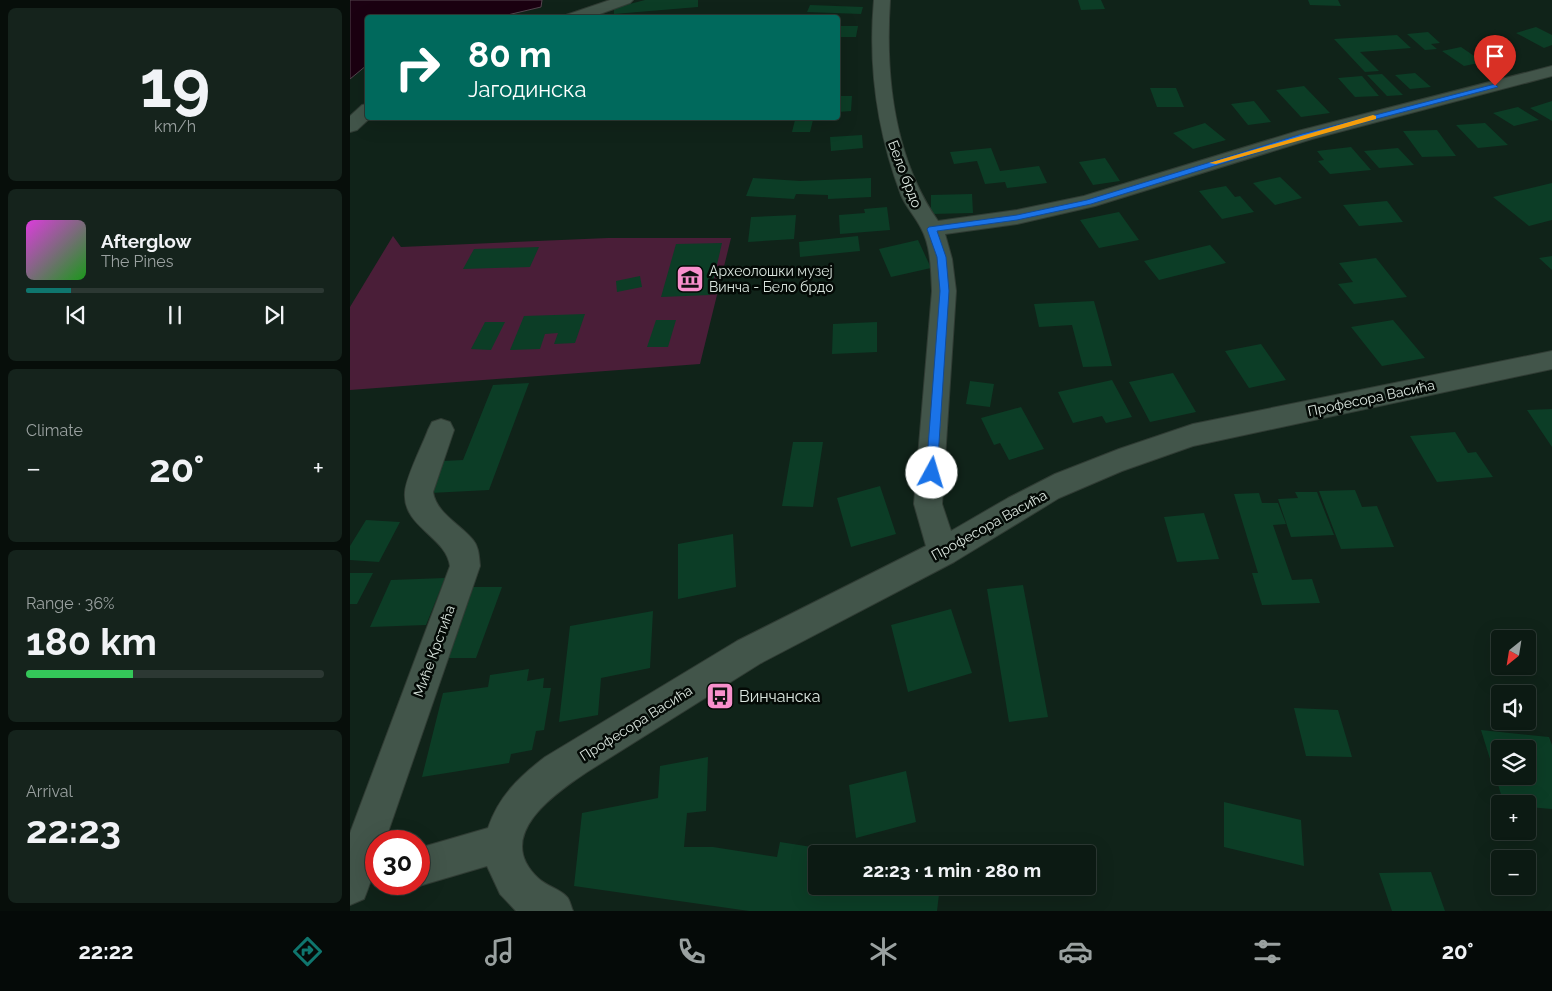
<!DOCTYPE html>
<html lang="en">
<head>
<meta charset="utf-8">
<style>
  body { margin:0; font-family:Raleway,sans-serif; background:#15231c; color:#f1f3f6; height:100vh; display:flex; flex-direction:column; font-size:19px; white-space:nowrap }
  * { box-sizing:border-box; margin:0 }
  p { font-size:16px; color:#9aa1a0 }
  .icon { flex:none; width:28px; height:28px; fill:none; stroke:currentColor; stroke-width:2; stroke-linecap:round; stroke-linejoin:round }
  .map { position:relative; flex:1; overflow:hidden }
  .details { display:flex; flex-direction:column; gap:8px; padding:8px; background:#070e0a; width:350px }
  .details>* { flex:none }
  .hud { position:absolute; left:15px; top:15px; width:475px; height:105px; border-radius:5px; box-shadow:0 5px 20px #0002,0 0 0 1px #2c3833; background:#00695c; color:#fff; overflow:hidden }
  .needle { width:32px; rotate:210deg }
  .tools { position:absolute; left:1141px; top:630px; display:grid; gap:10px }
  .tools a { display:grid; place-items:center; width:45px; height:45px; border-radius:5px; background:#0c1a13; box-shadow:0 5px 20px #0002,0 0 0 1px #2c3833; font-size:25px }
  .speed { position:absolute; left:15px; top:830px; display:flex; gap:10px; font-size:25px; font-weight:700; text-align:center }
  .speed>* { display:grid; place-content:center; width:65px; height:65px; border-radius:50%; background:#0c1a13; box-shadow:0 5px 20px #0002,0 0 0 1px #2c3833; line-height:1 }
  .speed .limit { border:8px solid #d22; background:#fff; color:#111 }
  .pin { position:absolute; display:grid; place-items:center; width:42px; height:42px; color:#fff; margin:-51px -21px; border-radius:50% 50% 50% 0; rotate:-45deg; box-shadow:0 0 5px #0007 }
  .pin .icon { rotate:45deg }
  .me { position:absolute; width:55px; margin:-28px; rotate:6deg; stroke-linejoin:round; filter:drop-shadow(0 0 4px #0008) }
  .turn { display:flex; align-items:center; gap:18px; height:105px; padding:0 20px; font-size:22px }
  .turn .icon { width:65px; height:65px; stroke-width:2.5 }
  .turn b { display:block; font-size:35px; line-height:42px }
  .big { font-size:38px; font-weight:700; line-height:1.1 }
  .details .card { flex:1; display:flex; flex-direction:column; justify-content:center; gap:8px; min-width:0; padding:0 18px; border-radius:8px; background:#15231c }
  .details .dial { align-items:center; gap:0 }
  .dial b { font-size:65px; line-height:1 }
  .song { display:flex; align-items:center; gap:15px }
  .cover { width:60px; height:60px; border-radius:8px; background:linear-gradient(135deg,hsl(300 70% 55%),hsl(120 70% 35%)) }
  .played { height:5px; border-radius:2px; background:linear-gradient(90deg,#0f766e 15%,#2c3833 15%) }
  .keys { display:flex; justify-content:space-around; direction:ltr }
  .heat { display:flex; justify-content:space-between; align-items:center; font-size:28px; direction:ltr }
  .charge { height:8px; border-radius:4px; background:linear-gradient(90deg,#34c759 36%,#2c3833 0) }
  .trip { position:absolute; left:458px; top:845px; width:288px; height:50px; border-radius:5px; background:#0c1a13; box-shadow:0 5px 20px #0002,0 0 0 1px #2c3833; font-weight:700; line-height:50px; text-align:center }
  .menu { display:flex; height:80px; justify-content:space-around; align-items:center; background:#050a08; color:#9aa1a0 }
  .menu .icon { width:35px; height:35px }
  .menu .selected { color:#0f766e }
  .menu b { font-size:22px; color:#f1f3f6 }
  main { display:flex; flex:1; min-height:0 }
  .map>svg:first-child { display:block }
</style>
</head>
<body>
<main>
<section class="details">
<div class="card dial"><b>19</b><p>km/h</p></div>
<div class="card">
<div class="song"><i class="cover"></i><div><b>Afterglow</b><p>The Pines</p></div></div>
<div class="played"></div>
<div class="keys"><svg class="icon" aria-label="previous" viewBox="0 0 24 24"><path d="M18 5L8 12l10 7zM5 5v14"/></svg><svg class="icon" aria-label="pause" viewBox="0 0 24 24"><path d="M8 5v14M16 5v14"/></svg><svg class="icon" aria-label="next" viewBox="0 0 24 24"><path d="M6 5l10 7-10 7zM19 5v14"/></svg></div>
</div>
<div class="card"><p>Climate</p>
<div class="heat"><a>−</a><b class="big">20°</b><a>+</a></div>
</div>
<div class="card"><p>Range · 36%</p><b class="big">180 km</b><div class="charge"></div></div>
<div class="card"><p>Arrival</p><b class="big">22:23</b></div>
</section>
<div class="map">
<svg width="1202" height="911" viewBox="0 0 1202 911">
  <rect width="100%" height="100%" fill="#102319"/>
  <path fill="#4a1e38" d="M43 236 51 247 258 238H381L350 364 0 390V307Z"/>
  <path fill="#1b0011" stroke="#54454e" d="M0 0H192L191 7 149 17 18 18 17 65 0 79Z"/>
  <path fill="#0c3d26" fill-rule="evenodd" d="M295 0H348V7L264 14V8Z
    M728 0H751L755 9 731 10Z
    M958 0H988L991 6 960 5Z
    M460 5 513 7 511 14 457 12Z
    M488 26H508L506 37H488Z
    M1186 27 1202 35V45L1194 48 1166 33Z
    M1078 32 1090 43 1081 44 1087 49 1075 50 1057 34Z
    M1047 35 1061 48 1010 52 1029 71 1015 72 984 39Z
    M1111 47 1133 62 1114 66 1092 51Z
    M1065 73 1081 87 1060 89 1045 75Z
    M1032 74 1053 95 1037 96 1017 75Z
    M1012 76 1029 96 1005 97 988 78Z
    M954 86 980 113 951 117 926 90Z
    M800 88H826L834 107H807Z
    M488 96H502L501 111 488 112Z
    M904 101 921 122 898 125 881 104Z
    M1202 101V121L1180 108Z
    M1168 107 1189 120 1164 126 1143 113Z
    M445 120H463L460 132H442Z
    M855 123 876 140 843 149 823 133Z
    M1135 123 1158 145 1128 148 1106 125Z
    M1087 130 1106 156 1072 157 1053 131Z
    M512 135 513 148 481 151 480 137Z
    M1001 147 1021 170 980 174 968 161 974 160 967 151Z
    M641 148 650 171 689 166 697 183 657 188 655 182 635 184 627 161 604 164 600 152Z
    M1048 148 1064 165 1029 168 1014 151Z
    M755 158 770 181 743 185 729 162Z
    M930 177 952 198 925 205 903 183Z
    M403 178 450 181 521 178V197L478 199V195L446 194 444 199 396 196Z
    M1202 183V220L1179 226 1143 197Z
    M876 186 885 197 890 196 904 212 872 219 849 191Z
    M622 194 623 213 581 214V195Z
    M1037 201 1053 222 1009 226 993 205Z
    M537 207 540 230 490 234 489 215 515 213 514 209Z
    M769 212 789 240 749 248 730 220Z
    M446 215 444 239 398 242 401 217Z
    M508 236 510 251 450 257 449 242Z
    M568 240 581 268 541 277 529 249Z
    M372 243 360 295 311 297 326 244Z
    M860 245 876 263 809 280 794 261Z
    M189 247 180 267 113 269 124 249Z
    M1202 256V270L1189 258Z
    M1026 258 1057 297 1004 304 988 284 1003 282 989 263Z
    M290 276 292 287 267 292 266 281Z
    M744 301 762 366 733 367 722 325 689 327 684 304Z
    M235 314 225 343 204 344 208 333 195 334 190 349 160 350 174 316Z
    M306 320H326L318 347H297Z
    M1043 320 1075 358 1032 366 1001 327Z
    M135 322H155L141 350 121 349Z
    M527 322V352L482 354 483 324Z
    M911 344 936 380 899 388 875 351Z
    M823 373 846 412 800 422 779 382Z
    M762 380 782 417 756 423 752 416 723 423 708 392Z
    M620 381 644 384 640 407 616 404Z
    M179 383 139 490 80 493 94 461 113 460 143 385Z
    M671 407 694 449 659 460 650 443 644 445 631 418Z
    M1202 409V447L1177 410Z
    M1105 432 1118 453 1126 452 1143 477 1087 482 1060 436Z
    M443 442H473L463 507 432 506Z
    M530 486 546 534 501 547 487 498Z
    M1005 490 1012 507 1027 506 1044 547 991 549 969 491Z
    M945 492H967L984 535 941 537 928 499 948 498Z
    M909 493 912 503H928L936 524 923 525 942 580 962 579 970 603 912 605 902 573H908L884 494Z
    M854 513 869 559 827 562 814 517Z
    M16 520 50 522 29 562 0 560V546Z
    M383 534 386 587 328 599V544Z
    M0 573H23L7 604H0Z
    M95 578 76 625 20 627 41 580Z
    M673 585 698 717 659 722 637 589Z
    M122 587H152L126 658H94Z
    M601 609 622 673 558 692 541 625Z
    M303 611 300 668 251 678 248 715 209 722 220 626Z
    M179 669 177 681 194 678 193 688H201L194 730 186 731 182 750 161 754 159 763 72 777 93 693 138 687 140 675Z
    M944 708 988 710 1002 757 956 756Z
    M1131 730 1199 737 1202 745V809L1178 807V804H1154ZM1150 749H1178V776H1150Z
    M358 757 356 811 337 813 334 847H363L427 857 430 842 500 853 466 854V886H590L587 911H399L224 886 232 813 308 798 310 766Z
    M556 771 566 822 506 838 499 785Z
    M874 802 951 820 954 866 874 847Z
    M1081 872 1095 911H1042L1029 873Z"/>
  <g fill="none" stroke-linecap="round" stroke-linejoin="round">
    <g stroke="#303c34" stroke-width="2">
      <path id="minor" d="M260 0H283L280 3 239 18H215L216 15Z
        M524 0H540C535 75 544 158 588 221L667 210 734 196 948 131 1202 66V76L962 139 745 206 667 224 595 234 602 259 606 291 592 504 601 531 658 498 705 474 769 449 843 424 1202 351V369L843 446 772 471 709 498 604 562 411 663 237 772C204 794 143 836 188 878 196 886 210 889 217 897 220 900 221 907 223 911H166L150 894 137 866 69 886 63 884H69V848L138 828C149 796 169 777 195 757L387 641 576 546 564 504 582 291C581 270 581 246 571 228 565 216 556 207 551 195 527 131 518 68 524 0Z
        M18 104V118H20L7 130 0 132V116L12 105Z
        M91 419 100 422 104 430 83 492C86 513 110 524 123 540 129 547 129 557 130 566L35 841H26C26 864 23 877 14 899L0 905V833L100 566C96 536 52 527 55 492 56 477 72 446 78 430L82 422Z"/>
    </g>
    <use href="#minor" fill="#42554a" fill-rule="evenodd"/>
  </g>
  <path fill="#1a73e8" stroke="#114b97" d="M1145 84 1148 87 958 137 741 204 667 220 587 231 596 257 599 291 587 473 586 476H578L576 473 590 291 587 257 577 229 579 227 667 215 737 200 952 134Z"/>
  <path fill="#f59e0b" d="M1023 115 1026 116V119L866 164 859 163Z"/>
  <defs>
    <g id="museum-square" transform="scale(1.4375)"><rect x="-9" y="-9" width="18" height="18" rx="4" fill="#f890cc" stroke="#040a06"/><path d="M0-6L6-3V-2H-6V-3ZM-5-1h2V3h-2ZM-1-1h2V3h-2ZM3-1h2V3H3ZM-6 4H6V6H-6Z" fill="#111"/></g>
    <g id="bus-square" transform="scale(1.4375)"><rect x="-9" y="-9" width="18" height="18" rx="4" fill="#f890cc" stroke="#040a06"/><path d="M-5-6H5V4H4V6H2V4H-2V6H-4V4H-5ZM-3.5-4V0h7V-4ZM-3.5 1.2v1.5H-2V1.2ZM2 1.2v1.5H3.5V1.2Z" fill="#111"/></g>
  </defs>
  <g fill-rule="evenodd">
    <use href="#museum-square" x="340" y="279"/>
    <use href="#bus-square" x="370" y="696"/>
  </g>
  <g text-anchor="middle" stroke-width="5" stroke-linejoin="round" paint-order="stroke">
    <g font-size="14" fill="#dae5de" stroke="#040a06">
      <text transform="translate(555 174) rotate(69)" y="5">Бело брдо</text>
      <text transform="translate(1021 398) rotate(-12)" y="5">Професора Васића</text>
      <text transform="translate(639 525) rotate(-29)" y="5">Професора Васића</text>
      <text transform="translate(84 651) rotate(-70)" y="5">Миће Крстића</text>
      <text transform="translate(286 723) rotate(-32)" y="5">Професора Васића</text>
    </g>
    <g font-size="14" fill="#dae5de" stroke="#040a06" text-anchor="start">
      <text x="359" y="276">Археолошки музеј<tspan x="359" dy="16">Винча - Бело брдо</tspan></text>
    </g>
    <g font-size="16" fill="#dae5de" stroke="#040a06" text-anchor="start">
      <text x="389" y="702">Винчанска</text>
    </g>
  </g>
</svg>
<div class="tools">
<a><svg class="needle" viewBox="-14 -14 28 28"><path d="M0-13l5 13h-10z" fill="#e53935"/><path d="M0 13l5-13h-10z" fill="#9aa1a0"/></svg></a>
<a><svg class="icon" aria-label="sound" viewBox="0 0 24 24"><path d="M4 9h4l5-4v14l-5-4H4zM17 9q2 3 0 6"/></svg></a>
<a><svg class="icon" aria-label="layers" viewBox="0 0 24 24"><path d="M12 4l9 5-9 5-9-5zM3 14l9 5 9-5"/></svg></a>
<a>+</a>
<a>−</a>
</div>
<div class="speed"><div class="limit">30</div></div>
<div class="pin" style="left:1145px;top:86px;background:#d93025"><svg class="icon" aria-label="arrive" viewBox="0 0 24 24"><path d="M6 21V4h12l-3 4 3 4H6"/></svg></div>
<svg class="me" style="left:582px;top:473px" viewBox="-20 -20 40 40"><circle r="19" fill="#fff"/><path d="M0-13L10 11 0 6-10 11z" fill="#1a73e8"/></svg>
<div class="trip">22:23 · 1 min · 280 m</div>
<div class="hud">
<div class="turn"><svg class="icon" aria-label="right" viewBox="0 0 24 24"><path d="M7 20v-9h11M14 6l5 5-5 5"/></svg><div><b>80 m</b>Јагодинска</div></div>
</div>
</div>
</main>
<nav class="menu">
<b>22:22</b>
<svg class="icon selected" aria-label="directions" viewBox="0 0 24 24"><path d="M12 3l9 9-9 9-9-9zM9 14v-3h6M13 9l2 2-2 2"/></svg>
<svg class="icon" aria-label="music" viewBox="0 0 24 24"><path d="M9 18V5l10-2v13"/><circle cx="6" cy="18" r="3"/><circle cx="16" cy="16" r="3"/></svg>
<svg class="icon" aria-label="phone" viewBox="0 0 24 24"><path d="M5 4h4l2 5-3 2q2 4 5 5l2-3 5 2v4C11 20 4 13 5 4z"/></svg>
<svg class="icon" aria-label="climate" viewBox="0 0 24 24"><path d="M12 3v18M4 7l16 10M4 17L20 7"/></svg>
<svg class="icon" aria-label="car" viewBox="0 0 24 24"><path d="M5 17H2v-5l4-1 3-4h7l3 4 3 1v5h-3M9 17h6M6 11h13"/><circle cx="7" cy="17" r="2"/><circle cx="17" cy="17" r="2"/></svg>
<svg class="icon" aria-label="filters" viewBox="0 0 24 24"><path d="M4 7h16M4 17h16"/><circle cx="9" cy="7" r="2"/><circle cx="15" cy="17" r="2"/></svg>
<b>20°</b>
</nav>
</body>
</html>
